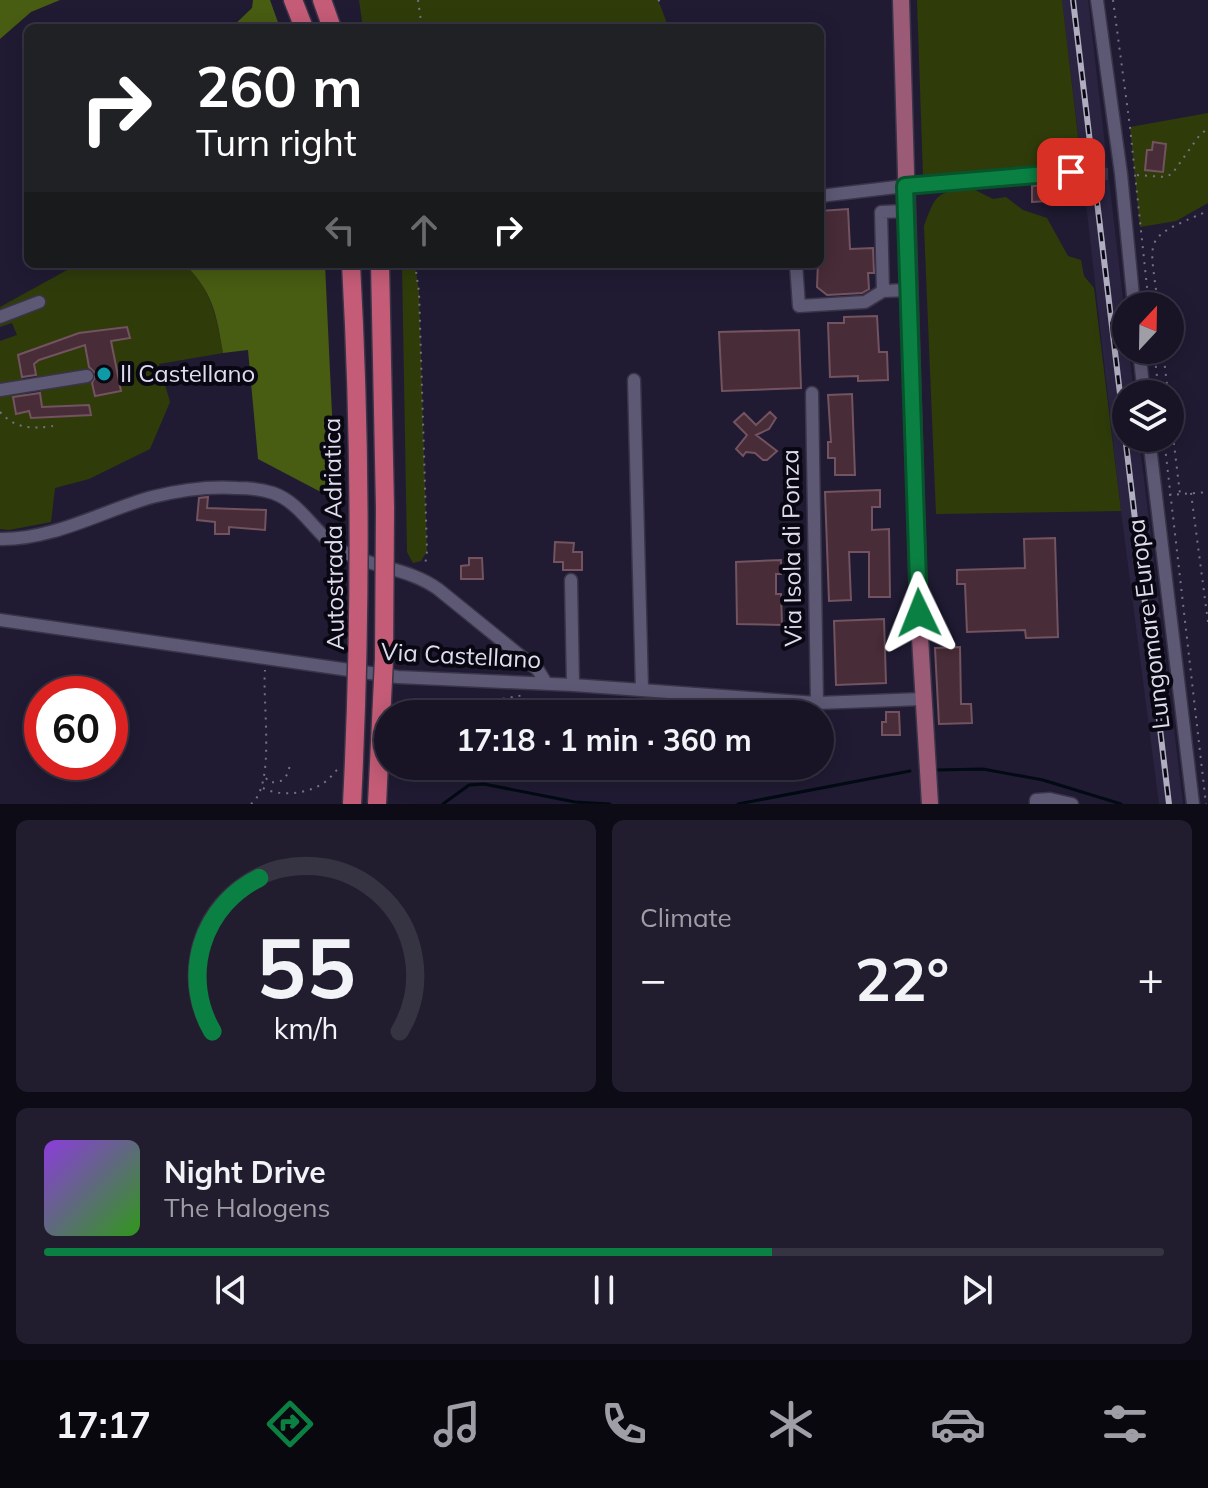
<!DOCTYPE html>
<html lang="en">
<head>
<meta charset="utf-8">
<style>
  body { margin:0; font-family:Mulish,sans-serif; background:#211d2e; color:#f1f3f6; height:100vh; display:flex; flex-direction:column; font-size:30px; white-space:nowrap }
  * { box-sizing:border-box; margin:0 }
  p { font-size:26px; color:#9f9ea7 }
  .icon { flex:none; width:44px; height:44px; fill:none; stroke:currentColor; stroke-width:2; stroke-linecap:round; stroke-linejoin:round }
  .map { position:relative; height:804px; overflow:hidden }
  .side { display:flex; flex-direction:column; gap:16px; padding:16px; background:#0d0b15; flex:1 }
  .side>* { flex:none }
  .banner { position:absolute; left:24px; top:24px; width:800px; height:244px; border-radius:12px; box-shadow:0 4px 20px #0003,0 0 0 2px #363343; background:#202124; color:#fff; overflow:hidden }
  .needle { width:52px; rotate:22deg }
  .tools { position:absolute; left:1112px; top:292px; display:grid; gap:16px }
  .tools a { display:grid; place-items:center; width:72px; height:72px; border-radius:50%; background:#181426; box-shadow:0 4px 20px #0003,0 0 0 2px #363343; font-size:40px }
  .speed { position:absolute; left:24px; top:676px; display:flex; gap:16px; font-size:40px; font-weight:700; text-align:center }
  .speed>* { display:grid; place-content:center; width:104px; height:104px; border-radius:50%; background:#181426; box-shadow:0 4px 20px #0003,0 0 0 2px #363343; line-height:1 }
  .speed .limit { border:12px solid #d22; background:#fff; color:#111 }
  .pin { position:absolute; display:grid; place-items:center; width:68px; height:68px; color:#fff; margin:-34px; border-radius:16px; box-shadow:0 4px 12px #0006 }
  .me { position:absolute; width:88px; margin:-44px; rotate:358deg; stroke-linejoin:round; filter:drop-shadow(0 0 6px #0008) }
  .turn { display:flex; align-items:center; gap:28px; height:168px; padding:0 40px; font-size:36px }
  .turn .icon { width:104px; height:104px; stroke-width:2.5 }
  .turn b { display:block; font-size:56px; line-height:68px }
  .lanes { display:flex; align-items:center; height:76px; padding:0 40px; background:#0003; justify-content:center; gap:40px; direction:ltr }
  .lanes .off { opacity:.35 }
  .big { font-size:60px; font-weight:700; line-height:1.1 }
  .side .card { flex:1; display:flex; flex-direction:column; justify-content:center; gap:12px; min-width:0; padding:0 28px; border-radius:12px; background:#211d2e }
  .side .dial { align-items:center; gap:0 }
  .dial svg { height:208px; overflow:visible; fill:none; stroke:#363343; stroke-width:7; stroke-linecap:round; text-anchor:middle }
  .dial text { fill:#f1f3f6; stroke:none }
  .song { display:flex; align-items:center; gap:24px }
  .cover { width:96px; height:96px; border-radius:12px; background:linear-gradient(135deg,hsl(270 70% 55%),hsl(110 70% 35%)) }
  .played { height:8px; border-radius:4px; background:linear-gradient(90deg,#0b8043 65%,#363343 65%) }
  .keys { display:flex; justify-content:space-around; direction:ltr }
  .heat { display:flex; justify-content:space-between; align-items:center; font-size:44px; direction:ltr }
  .side .tiles { flex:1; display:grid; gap:16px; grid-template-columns:1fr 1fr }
  .card:last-child { grid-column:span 2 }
  .trip { position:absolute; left:374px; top:700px; width:460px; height:80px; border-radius:40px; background:#181426; box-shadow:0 4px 20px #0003,0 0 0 2px #363343; font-weight:700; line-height:80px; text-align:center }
  .tabs { display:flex; height:128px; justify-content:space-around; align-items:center; background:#0a080f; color:#9f9ea7 }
  .tabs .icon { width:56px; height:56px }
  .tabs .active { color:#0b8043 }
  .tabs b { font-size:36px; color:#f1f3f6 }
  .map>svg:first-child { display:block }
</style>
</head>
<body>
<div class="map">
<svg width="1208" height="804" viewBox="0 0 1208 804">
  <rect width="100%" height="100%" fill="#201b33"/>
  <path fill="#2a2441" d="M1062 0H1088L1126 325V350H1129L1134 394H1126V438H1139L1183 804H1159L1121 511 1083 177 1086 169 1082 167Z"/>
  <path fill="#2f3c0a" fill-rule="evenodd" d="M359 0H658L669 28H363Z
    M917 0H1062L1081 162 923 176Z
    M1208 113V203L1176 221 1140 227 1130 127Z
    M971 188 993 199 1006 197 1023 210 1047 218 1068 256 1081 260 1084 276 1094 288 1121 511 936 514 924 226C936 194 936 192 971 188Z
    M78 264H185C213 293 216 315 223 353L159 364 170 402 150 449 89 479 55 488 51 522 9 530 0 529V341L17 335 12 323 0 327V307ZM127 327 129 338 82 346 39 360 34 364 37 380 24 383 18 355 79 333ZM39 388 42 407 89 405 90 415 31 418 25 391Z
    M402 264H415L419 292 427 551 421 561 413 563 407 552Z"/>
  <path fill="#485c12" d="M0 0H60L31 12 0 39Z
    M253 0H270L280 28H231L252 8Z
    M185 264H325L336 500 258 459 248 350 223 353C216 313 214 295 185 264Z"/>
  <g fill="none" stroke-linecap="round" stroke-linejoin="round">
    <path stroke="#020a13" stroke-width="3" d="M937 770 983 769 1043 780 1121 804
      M443 804 469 785 484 784 575 802 610 804
      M738 804 910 771"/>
  </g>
  <path fill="#482c37" stroke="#72535f" stroke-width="2" d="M1153 142 1166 144 1163 172 1145 170 1147 150H1152Z
    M1065 183 1066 200 1032 202V186Z
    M848 209 850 249 873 248 874 273H868L869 289 862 293 827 295 817 287 820 211Z
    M877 316 879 352H887L888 380 858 381V376L830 377 828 323H844V317Z
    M127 327 130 338 111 341 121 391 95 396 92 383 96 374 89 367 85 345 39 360 34 364 36 375 22 377 18 355 79 333Z
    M799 330 801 388 722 391 719 332Z
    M40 393 42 407 89 405 91 415 31 418 29 411 16 414 13 397Z
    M852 394 855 475H835V458H828V442H831L828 395Z
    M770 412 776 418 769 429 756 435 777 451 767 460H763L755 453 746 452 743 456 736 449 747 435 734 422 744 413 756 425Z
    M880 490V507H872V530L889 529 890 597H869V552H849L851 600 829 601 825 492Z
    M208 497 207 508 266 510 265 530 229 527V534H215V522L197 520 199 498Z
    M1055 538 1058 637 1026 638 1025 630 967 632 965 584H957V570L1025 568 1024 539Z
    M555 542 574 543 573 552H582V570H563V562H554Z
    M469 558H482L483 579H461V566L469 565Z
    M781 560V574H776V594H781L782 625 737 624 736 562Z
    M884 619 886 683 836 685 834 621Z
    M960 647 961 704H971L972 723 939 724 935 648Z
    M886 712H899L900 735H882V722H886Z"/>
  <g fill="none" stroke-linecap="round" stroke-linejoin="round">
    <path stroke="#3d384f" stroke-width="12" stroke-dasharray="12 6" stroke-linecap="butt" d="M1086 173 1108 174"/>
    <g stroke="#393448" stroke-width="15">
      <path id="minor" d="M1097 0 1121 174 1134 306
        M820 196 922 184 1086 173
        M796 264 799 306 865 302 883 291 908 290
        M883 291 881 212 905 211
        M0 317 39 302
        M1139 350 1144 394
        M634 380 642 690
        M0 390 87 376
        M812 393 817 703
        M1149 438 1193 804
        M0 539C53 540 102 511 152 497 180 490 208 486 237 488 248 488 261 489 273 493 302 503 316 536 342 551 372 568 409 568 438 589L538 670 546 683
        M571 580 573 685
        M0 620 398 677 573 685 817 703 922 699
        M1036 804V800L1050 799 1072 804"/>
    </g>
    <g stroke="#393448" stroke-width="19">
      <path id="major" d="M901 0 919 621 930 804"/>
    </g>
    <g stroke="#393448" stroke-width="21">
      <path id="highway" d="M293 0 304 28
        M322 0 332 28"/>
    </g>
    <path stroke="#757186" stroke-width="2" stroke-dasharray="2 6" stroke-linecap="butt" d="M418 0 422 28
      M658 0 661 2
      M1113 0 1130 127 1149 306
      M1137 175 1165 177 1172 174 1199 136 1208 128
      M415 264 419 292 427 551 425 566
      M1158 306C1150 235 1140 240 1208 211
      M1154 350 1159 394
      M1163 350 1168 394
      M1170 411 1180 494
      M0 412C16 429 31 429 53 426
      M1164 438 1206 804
      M1191 493 1208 622
      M1169 495 1208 492
      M449 714 485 702 524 695
      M266 778 269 782C283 784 288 777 290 764
      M263 788C280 797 309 794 325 782 331 778 334 772 339 768
      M251 804C276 785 262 702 265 670"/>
    <use href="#minor" stroke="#5d5874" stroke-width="12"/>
    <use href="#major" stroke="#9b5a76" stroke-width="16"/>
    <use href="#highway" stroke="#c55c77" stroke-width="18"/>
    <g stroke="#b0adc0" stroke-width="6">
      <path id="rail" d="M1073 0 1169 804"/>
    </g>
    <use href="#rail" stroke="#090812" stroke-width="3" stroke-dasharray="9" stroke-linecap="butt"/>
    <g stroke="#393448" stroke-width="21" stroke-linecap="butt">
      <path id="highway-bridge" d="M351 264C361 444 361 624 352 804
        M377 804 384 659 385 508 380 264"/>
    </g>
    <use href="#highway-bridge" stroke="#c55c77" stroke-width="18"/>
  </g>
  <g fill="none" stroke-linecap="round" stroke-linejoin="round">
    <g stroke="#07532c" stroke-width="20">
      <path id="route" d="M919 613 905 186 1071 172"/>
    </g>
    <use href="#route" stroke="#0b8043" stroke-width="14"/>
  </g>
  <circle fill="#0f9aa8" stroke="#090812" stroke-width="3" cx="104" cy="374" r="8"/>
  <g text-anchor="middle" stroke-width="8" stroke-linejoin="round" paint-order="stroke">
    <g font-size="24" fill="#dfdced" stroke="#090812" text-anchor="start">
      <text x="120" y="382">Il Castellano</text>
    </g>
    <g font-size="24" fill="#dfdced" stroke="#090812">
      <text transform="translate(334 534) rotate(-91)" y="8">Autostrada Adriatica</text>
      <text transform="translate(792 548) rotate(-91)" y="8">Via Isola di Ponza</text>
      <text transform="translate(1149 624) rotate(-97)" y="8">Lungomare Europa</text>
      <text transform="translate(461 656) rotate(3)" y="8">Via Castellano</text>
    </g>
  </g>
</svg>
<div class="tools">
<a><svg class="needle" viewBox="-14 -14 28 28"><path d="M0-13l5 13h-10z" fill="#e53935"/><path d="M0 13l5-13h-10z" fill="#9f9ea7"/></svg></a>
<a><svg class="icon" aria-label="layers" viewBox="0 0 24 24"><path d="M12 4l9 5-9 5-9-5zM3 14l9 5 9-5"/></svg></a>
</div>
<div class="speed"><div class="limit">60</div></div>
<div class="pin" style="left:1071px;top:172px;background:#d93025"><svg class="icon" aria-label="arrive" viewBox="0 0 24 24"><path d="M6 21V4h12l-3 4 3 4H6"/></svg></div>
<svg class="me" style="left:919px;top:613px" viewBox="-20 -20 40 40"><path d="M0-17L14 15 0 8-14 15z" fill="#0b8043" stroke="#fff" stroke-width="4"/></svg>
<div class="trip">17:18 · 1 min · 360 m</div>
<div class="banner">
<div class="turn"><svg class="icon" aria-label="right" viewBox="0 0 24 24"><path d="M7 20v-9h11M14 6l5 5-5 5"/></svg><div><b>260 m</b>Turn right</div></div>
<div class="lanes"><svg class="icon off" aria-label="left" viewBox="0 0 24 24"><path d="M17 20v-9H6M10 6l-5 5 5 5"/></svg><svg class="icon off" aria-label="ahead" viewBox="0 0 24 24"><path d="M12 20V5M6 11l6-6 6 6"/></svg><svg class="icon" aria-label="right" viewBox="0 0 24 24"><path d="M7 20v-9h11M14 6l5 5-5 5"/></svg></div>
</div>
</div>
<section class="side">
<div class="tiles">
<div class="card dial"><svg viewBox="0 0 100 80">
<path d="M14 69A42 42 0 1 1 86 69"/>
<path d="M14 69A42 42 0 0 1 32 10" stroke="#0b8043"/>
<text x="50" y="56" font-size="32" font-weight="700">55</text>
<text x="50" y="72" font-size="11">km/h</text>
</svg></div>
<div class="card"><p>Climate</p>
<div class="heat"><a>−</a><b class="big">22°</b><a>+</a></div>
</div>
<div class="card">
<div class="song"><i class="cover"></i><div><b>Night Drive</b><p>The Halogens</p></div></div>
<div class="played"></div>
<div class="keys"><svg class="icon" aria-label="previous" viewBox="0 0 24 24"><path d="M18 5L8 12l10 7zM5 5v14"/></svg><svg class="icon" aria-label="pause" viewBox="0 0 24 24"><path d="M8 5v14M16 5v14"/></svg><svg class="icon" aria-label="next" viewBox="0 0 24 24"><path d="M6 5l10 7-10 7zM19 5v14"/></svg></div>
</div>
</div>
</section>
<nav class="tabs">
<b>17:17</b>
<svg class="icon active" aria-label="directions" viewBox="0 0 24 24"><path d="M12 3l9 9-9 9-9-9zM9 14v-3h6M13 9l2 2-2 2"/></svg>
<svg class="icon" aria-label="music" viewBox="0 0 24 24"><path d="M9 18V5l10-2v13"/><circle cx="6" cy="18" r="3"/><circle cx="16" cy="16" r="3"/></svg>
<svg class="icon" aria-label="phone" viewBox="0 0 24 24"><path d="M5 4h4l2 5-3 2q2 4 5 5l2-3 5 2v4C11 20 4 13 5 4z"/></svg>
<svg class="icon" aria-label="climate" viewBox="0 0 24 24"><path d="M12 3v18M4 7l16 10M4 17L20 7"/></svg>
<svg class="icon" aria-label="car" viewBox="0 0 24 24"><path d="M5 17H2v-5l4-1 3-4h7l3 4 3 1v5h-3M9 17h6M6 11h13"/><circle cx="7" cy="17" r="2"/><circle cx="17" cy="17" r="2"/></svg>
<svg class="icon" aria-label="filters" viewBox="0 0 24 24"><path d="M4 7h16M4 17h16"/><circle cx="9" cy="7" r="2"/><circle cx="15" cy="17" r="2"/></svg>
</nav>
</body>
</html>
